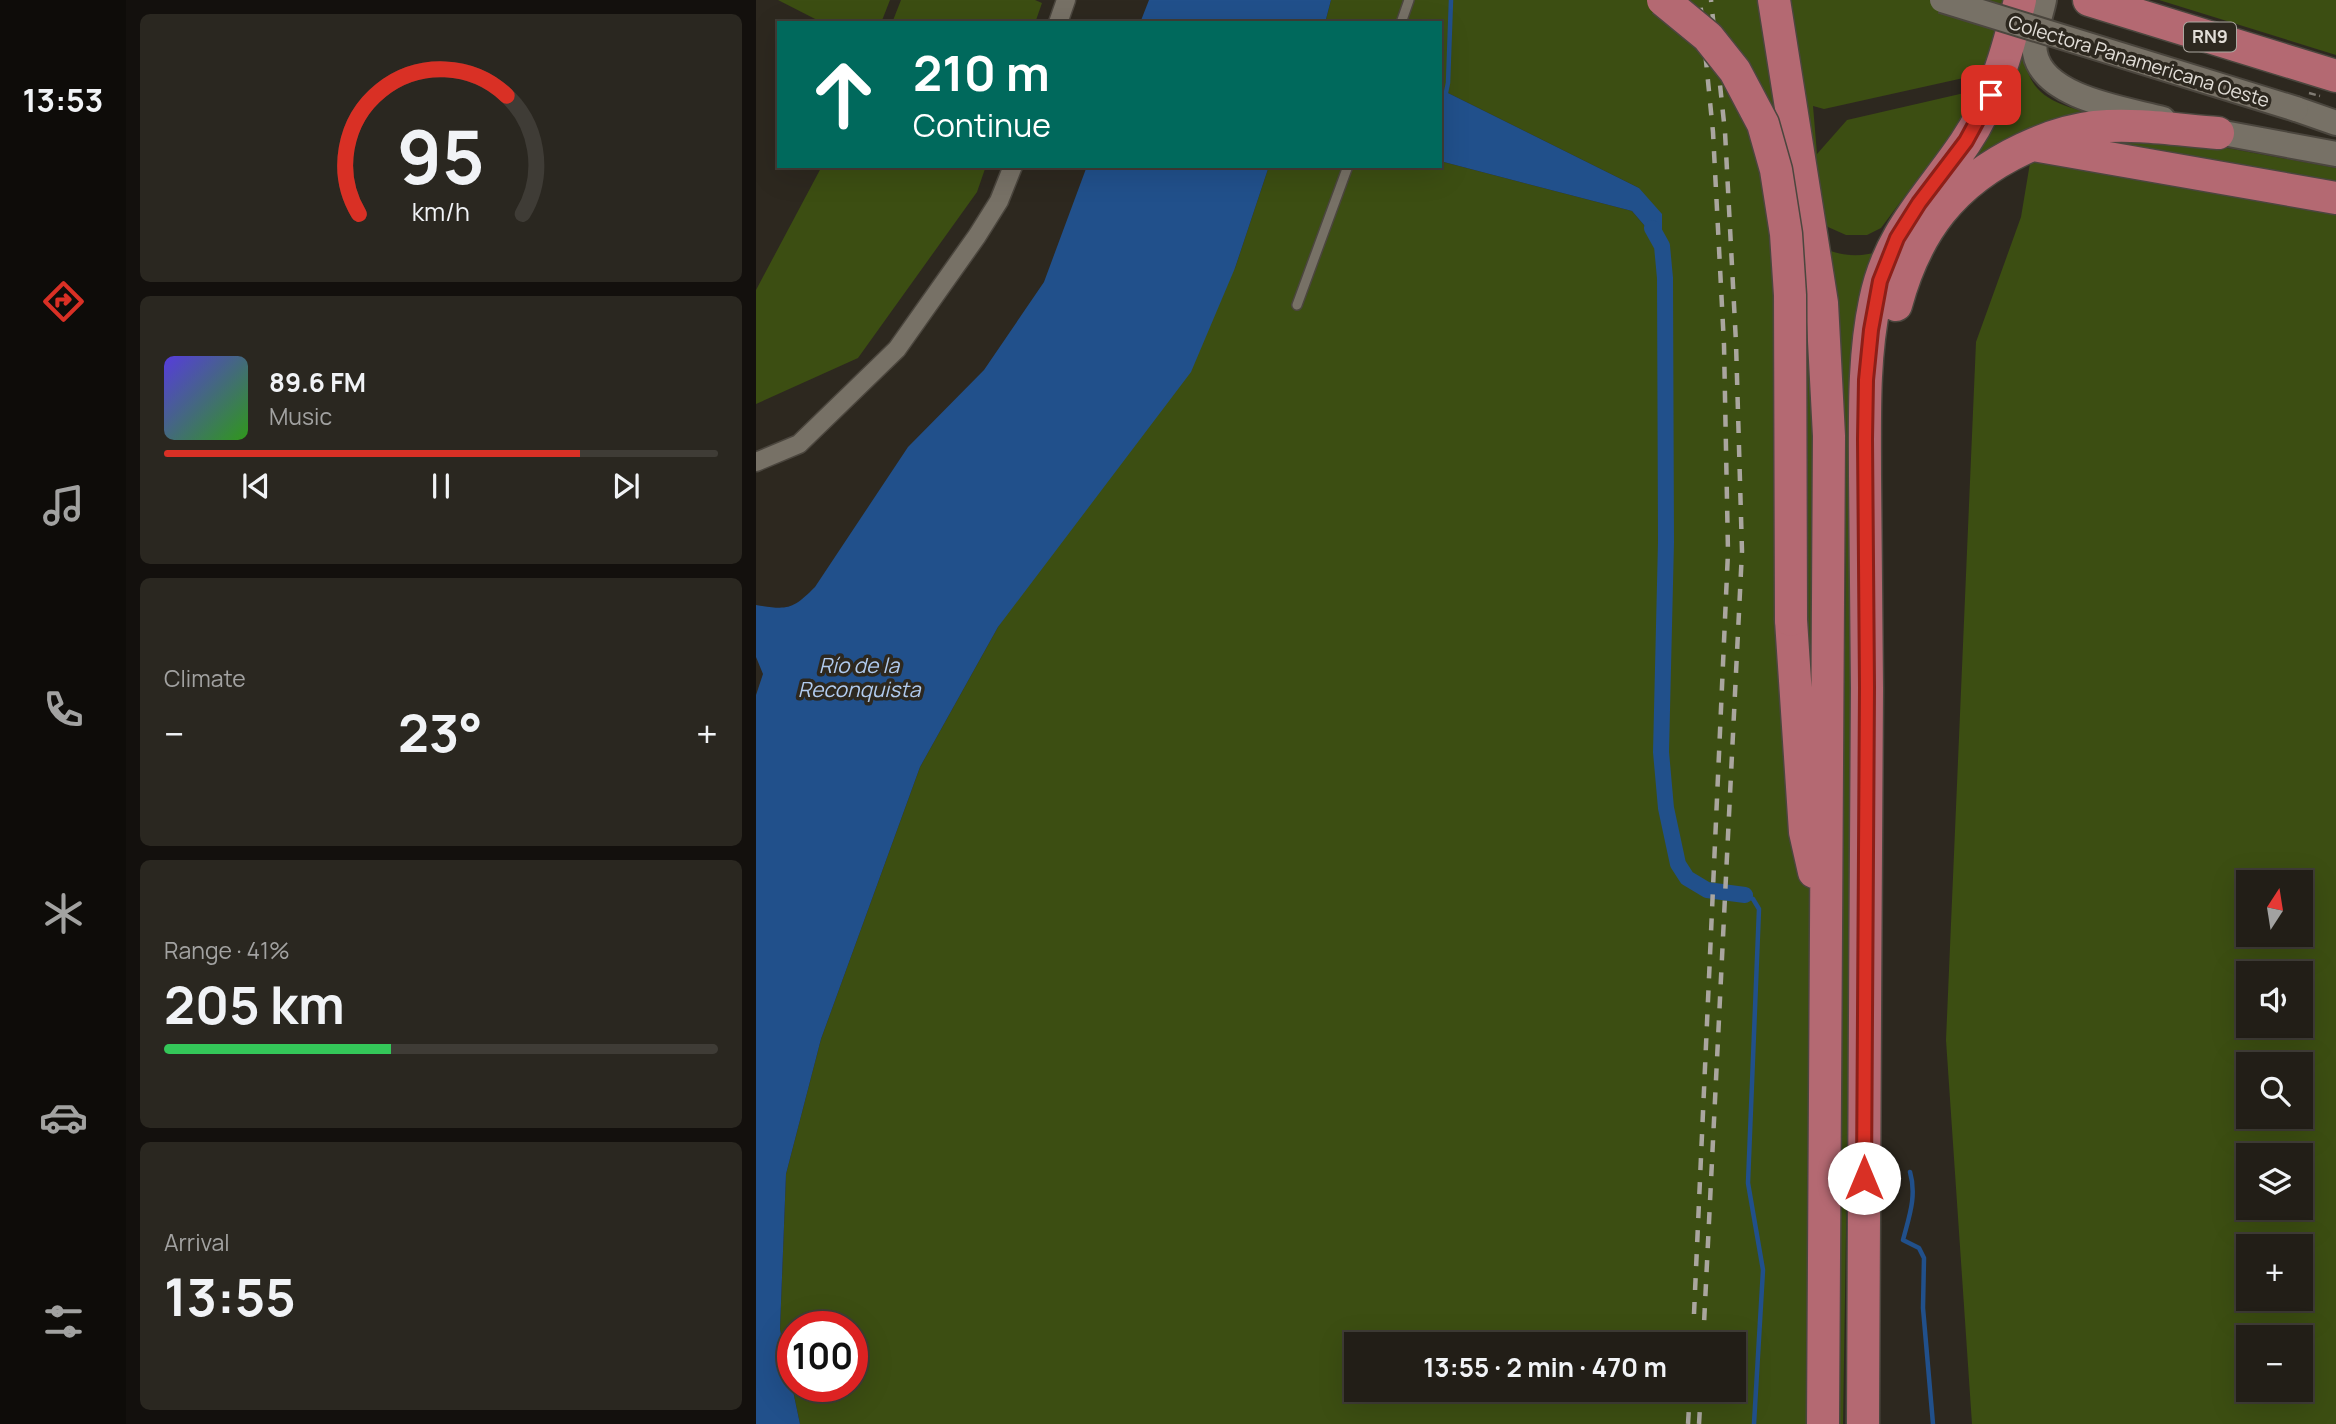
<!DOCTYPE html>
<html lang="en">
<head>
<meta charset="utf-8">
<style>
  body { margin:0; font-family:Manrope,sans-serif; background:#2a2720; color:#f1f3f6; height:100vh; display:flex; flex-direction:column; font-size:26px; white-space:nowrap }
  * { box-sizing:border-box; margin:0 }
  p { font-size:23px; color:#a2a2a1 }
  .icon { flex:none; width:38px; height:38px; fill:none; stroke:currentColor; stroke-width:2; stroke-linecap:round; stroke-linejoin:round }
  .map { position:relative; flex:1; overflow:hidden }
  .details { display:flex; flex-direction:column; gap:14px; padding:14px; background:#13100d; width:630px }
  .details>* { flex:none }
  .top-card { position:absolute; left:21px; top:21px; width:665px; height:147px; border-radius:0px; box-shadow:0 7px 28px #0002,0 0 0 2px #3f3c36; background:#00695c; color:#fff; overflow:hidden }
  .needle { width:46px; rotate:12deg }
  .controls { position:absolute; left:1480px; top:870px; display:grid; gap:14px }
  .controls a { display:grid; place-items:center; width:77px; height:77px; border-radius:0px; background:#221e17; box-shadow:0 7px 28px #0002,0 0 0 2px #3f3c36; font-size:35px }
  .speed { position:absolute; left:21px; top:1311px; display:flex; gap:14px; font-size:35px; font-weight:700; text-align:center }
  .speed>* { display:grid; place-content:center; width:91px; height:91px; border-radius:50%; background:#221e17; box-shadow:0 7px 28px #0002,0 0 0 2px #3f3c36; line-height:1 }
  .speed .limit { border:10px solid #d22; background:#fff; color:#111 }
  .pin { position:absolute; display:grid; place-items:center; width:60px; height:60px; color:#fff; margin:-30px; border-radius:14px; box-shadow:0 4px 10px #0006 }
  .me { position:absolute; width:77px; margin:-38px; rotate:0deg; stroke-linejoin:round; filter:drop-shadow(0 0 5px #0008) }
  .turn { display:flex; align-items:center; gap:24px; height:147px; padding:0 21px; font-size:32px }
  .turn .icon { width:91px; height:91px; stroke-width:2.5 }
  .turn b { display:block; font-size:49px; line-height:60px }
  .big { font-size:52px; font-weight:700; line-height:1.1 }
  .details .card { flex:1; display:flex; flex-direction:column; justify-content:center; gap:10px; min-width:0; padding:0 24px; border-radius:10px; background:#2a2720 }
  .details .dial { align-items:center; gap:0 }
  .dial svg { height:182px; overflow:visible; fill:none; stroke:#3f3c36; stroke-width:7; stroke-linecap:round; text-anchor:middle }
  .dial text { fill:#f1f3f6; stroke:none }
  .song { display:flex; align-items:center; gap:21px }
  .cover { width:84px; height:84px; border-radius:10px; background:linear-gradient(135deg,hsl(250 70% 55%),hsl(110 70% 35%)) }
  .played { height:7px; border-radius:4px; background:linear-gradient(90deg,#d93025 75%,#3f3c36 75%) }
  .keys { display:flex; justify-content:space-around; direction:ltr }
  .heat { display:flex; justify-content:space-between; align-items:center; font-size:38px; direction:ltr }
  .charge { height:10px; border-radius:5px; background:linear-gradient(90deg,#34c759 41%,#3f3c36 0) }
  .trip { position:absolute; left:588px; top:1332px; width:402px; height:70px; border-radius:0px; background:#221e17; box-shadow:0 7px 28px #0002,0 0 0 2px #3f3c36; font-weight:700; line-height:70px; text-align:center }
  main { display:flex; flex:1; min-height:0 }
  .tabs { display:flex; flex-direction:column; width:126px; justify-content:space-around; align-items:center; background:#0e0c09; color:#a2a2a1 }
  .tabs .icon { width:49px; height:49px }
  .tabs .current { color:#d93025 }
  .tabs b { font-size:32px; color:#f1f3f6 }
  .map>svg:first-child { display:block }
</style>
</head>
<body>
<main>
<nav class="tabs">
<b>13:53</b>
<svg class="icon current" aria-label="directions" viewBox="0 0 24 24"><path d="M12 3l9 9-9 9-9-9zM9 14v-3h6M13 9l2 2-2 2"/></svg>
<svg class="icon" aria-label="music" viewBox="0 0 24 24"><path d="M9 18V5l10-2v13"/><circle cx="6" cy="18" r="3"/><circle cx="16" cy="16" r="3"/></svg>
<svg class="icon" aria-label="phone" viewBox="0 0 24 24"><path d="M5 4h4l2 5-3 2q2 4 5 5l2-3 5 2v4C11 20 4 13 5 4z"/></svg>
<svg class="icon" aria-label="climate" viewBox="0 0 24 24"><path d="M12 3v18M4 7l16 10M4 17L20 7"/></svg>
<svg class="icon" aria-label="car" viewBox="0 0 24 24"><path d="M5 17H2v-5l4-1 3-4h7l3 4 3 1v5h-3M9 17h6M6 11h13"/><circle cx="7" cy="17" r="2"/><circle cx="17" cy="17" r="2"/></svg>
<svg class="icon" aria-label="filters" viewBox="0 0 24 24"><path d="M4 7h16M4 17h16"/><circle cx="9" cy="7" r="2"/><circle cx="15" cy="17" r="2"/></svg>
</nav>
<section class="details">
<div class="card dial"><svg viewBox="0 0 100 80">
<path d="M14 69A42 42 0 1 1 86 69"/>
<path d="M14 69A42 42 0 0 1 79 17" stroke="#d93025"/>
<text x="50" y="56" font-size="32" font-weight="700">95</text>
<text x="50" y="72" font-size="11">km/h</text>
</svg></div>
<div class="card">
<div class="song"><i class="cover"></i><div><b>89.6 FM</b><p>Music</p></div></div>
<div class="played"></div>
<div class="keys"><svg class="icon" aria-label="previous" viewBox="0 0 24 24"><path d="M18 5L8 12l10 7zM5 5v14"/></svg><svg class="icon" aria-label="pause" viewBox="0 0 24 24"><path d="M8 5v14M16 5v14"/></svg><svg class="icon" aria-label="next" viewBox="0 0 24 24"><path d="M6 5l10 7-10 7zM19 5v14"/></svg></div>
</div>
<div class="card"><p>Climate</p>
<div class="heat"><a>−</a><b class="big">23°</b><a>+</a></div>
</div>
<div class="card"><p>Range · 41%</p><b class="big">205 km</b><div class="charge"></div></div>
<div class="card"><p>Arrival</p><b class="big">13:55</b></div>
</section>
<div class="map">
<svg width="1580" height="1424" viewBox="0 0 1580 1424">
  <rect width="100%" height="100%" fill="#2d281f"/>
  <path fill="#3c4e12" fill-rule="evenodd" d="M22 0H134L125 23H67Z
    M145 0H279L286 3 279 23H136Z
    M575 0H1018L1066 303 1067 1424H44L24 1329 30 1174 65 1039 164 767 242 627 479 268 513 166H684V161L876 211 905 245 883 188 684 89V23H569ZM37 1326H96V1386H37ZM600 1344H978V1390H600Z
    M1032 0H1258L1241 59 1212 77 1068 109 1057 106 1061 154 1091 120 1230 88 1209 130 1169 169 1125 228 1111 235H1090L1072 227 1064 219 1067 248C1088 257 1105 257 1126 251L1095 917 1087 1424H1079L1090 567 1087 432Z
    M1403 0H1580V55Z
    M1267 42C1268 52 1269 65 1273 75 1284 102 1315 108 1341 115L1340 118C1312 124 1284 131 1258 144 1227 160 1178 203 1160 234 1135 277 1128 330 1122 379L1117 385C1119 341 1125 295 1144 255 1161 217 1191 187 1213 153 1235 118 1250 80 1267 42Z
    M1375 138 1466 147 1580 168V188L1337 140Z
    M1277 145 1580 198V1424H1216L1190 1040 1220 342 1265 217ZM1493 882H1545V934H1493ZM1493 973H1545V1026H1493ZM1493 1064H1545V1116H1493ZM1493 1155H1545V1208H1493ZM1493 1246H1545V1298H1493ZM1493 1337H1545V1390H1493Z
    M66 166H230L221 192 102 358 0 404V290Z"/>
  <path fill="#21508b" d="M393 0H575L569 23H384Z
    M684 89 883 188 906 214V246L876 211 684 161Z
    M331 166H513L479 268 435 372 242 627 164 767 65 1039 30 1174 24 1329 44 1424H0V695L7 674 0 657V605C32 610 36 610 59 587L152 447 228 370 288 282Z"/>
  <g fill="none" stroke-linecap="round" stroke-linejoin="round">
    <path stroke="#21508b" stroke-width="4.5" d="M689 97 692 83 695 0
      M989 895 997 899 1003 909 992 1183 1007 1270 998 1424
      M1154 1172C1161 1196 1153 1217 1147 1240L1163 1248 1168 1258 1167 1308 1177 1424"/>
    <path stroke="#21508b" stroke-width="16" d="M896 228 906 246 909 278 910 542 905 752 910 808 922 864 931 878 951 890 989 895"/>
    <g stroke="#4b463e" stroke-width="12">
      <path id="lane" d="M645 23 653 0
        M541 305 592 166"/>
    </g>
    <g stroke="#4b463e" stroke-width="21">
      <path id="street" d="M302 23 310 0
        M0 462 43 444 141 349 221 236 243 201 257 166"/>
    </g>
    <g stroke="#4b463e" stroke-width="28">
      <path id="secondary" d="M1288 0C1285 16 1276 37 1279 53 1287 98 1370 109 1407 119
        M1540 109 1580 123
        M1446 129 1580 154"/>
    </g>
    <g stroke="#4b463e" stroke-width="35">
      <path id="highway" d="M1018 0 1066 303 1073 436 1067 1424
        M1333 0 1580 76
        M1278 145 1580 198
        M1140 305C1160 231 1197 182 1267 149 1290 138 1314 130 1339 127 1380 123 1422 130 1462 133
        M1035 620 1049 832 1058 872
        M1107 1424C1107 1179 1110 934 1111 689 1111 618 1110 547 1109 476 1109 418 1107 358 1119 301 1133 232 1172 198 1209 143 1238 100 1252 50 1264 0"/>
    </g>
    <use href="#lane" stroke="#777166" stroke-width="9"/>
    <use href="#street" stroke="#777166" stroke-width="18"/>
    <use href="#secondary" stroke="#777166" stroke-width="24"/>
    <use href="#highway" stroke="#b46972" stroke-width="32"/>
    <path stroke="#aaa69f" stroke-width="4.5" stroke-dasharray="12 12" stroke-linecap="butt" d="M938 1314 972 552 968 345 957 132 944 0
      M947 1344 986 551 980 343 969 132 955 0
      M932 1424 934 1390
      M943 1424 945 1390"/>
    <g stroke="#4b463e" stroke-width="28" stroke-linecap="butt">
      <path id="secondary-bridge" d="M1186 0 1540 109"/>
    </g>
    <g stroke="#4b463e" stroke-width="35" stroke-linecap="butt">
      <path id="highway-bridge" d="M907 0 952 37 979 71 1007 124 1020 170 1030 234 1034 295 1035 620"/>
    </g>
    <path stroke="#807b73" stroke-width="2.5" stroke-dasharray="7 3.5" stroke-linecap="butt" d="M1553 93 1564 96"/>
    <use href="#secondary-bridge" stroke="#777166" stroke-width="24"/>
    <use href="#highway-bridge" stroke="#b46972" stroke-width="32"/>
  </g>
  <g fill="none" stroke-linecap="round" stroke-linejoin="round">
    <g stroke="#8d1f18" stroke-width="18">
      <path id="route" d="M1108 1178 1111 687 1109 439 1110 380 1115 330 1124 281 1141 238 1163 203 1210 141 1235 95"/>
    </g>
    <use href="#route" stroke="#d93025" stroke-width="12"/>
  </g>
  <g text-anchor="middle" stroke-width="7" stroke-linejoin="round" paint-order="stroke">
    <rect fill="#2d281f" stroke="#aca7a0" stroke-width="2" x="1428" y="22.5" width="52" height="29" rx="5"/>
    <g font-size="18" font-weight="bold" fill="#e2ded8">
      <text x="1454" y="43">RN9</text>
    </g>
    <g font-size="19" fill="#e2ded8" stroke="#2d281f">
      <text transform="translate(1383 61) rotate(17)" y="7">Colectora Panamericana Oeste</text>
    </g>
    <g font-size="21" font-style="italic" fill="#b1cbee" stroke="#2d281f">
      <text x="103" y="673">Río de la<tspan x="103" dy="24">Reconquista</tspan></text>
    </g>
  </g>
</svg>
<div class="controls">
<a><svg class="needle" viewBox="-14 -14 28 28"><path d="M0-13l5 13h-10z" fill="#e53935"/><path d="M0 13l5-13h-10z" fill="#a2a2a1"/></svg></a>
<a><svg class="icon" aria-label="sound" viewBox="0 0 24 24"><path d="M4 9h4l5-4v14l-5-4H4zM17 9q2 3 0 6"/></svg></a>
<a><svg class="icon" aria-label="search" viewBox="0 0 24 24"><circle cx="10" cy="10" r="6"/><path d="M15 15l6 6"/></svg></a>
<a><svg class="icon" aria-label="layers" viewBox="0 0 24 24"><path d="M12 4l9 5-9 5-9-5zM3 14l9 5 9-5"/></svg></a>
<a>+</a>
<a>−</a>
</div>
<div class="speed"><div class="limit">100</div></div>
<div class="pin" style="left:1235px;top:95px;background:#d93025"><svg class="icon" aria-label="arrive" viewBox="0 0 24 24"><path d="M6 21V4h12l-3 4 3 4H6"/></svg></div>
<svg class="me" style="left:1108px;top:1178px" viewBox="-20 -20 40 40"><circle r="19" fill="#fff"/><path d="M0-13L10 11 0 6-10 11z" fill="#d93025"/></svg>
<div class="trip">13:55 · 2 min · 470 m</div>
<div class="top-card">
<div class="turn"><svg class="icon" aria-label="ahead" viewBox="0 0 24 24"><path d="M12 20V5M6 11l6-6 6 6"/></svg><div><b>210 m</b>Continue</div></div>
</div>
</div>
</main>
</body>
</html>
